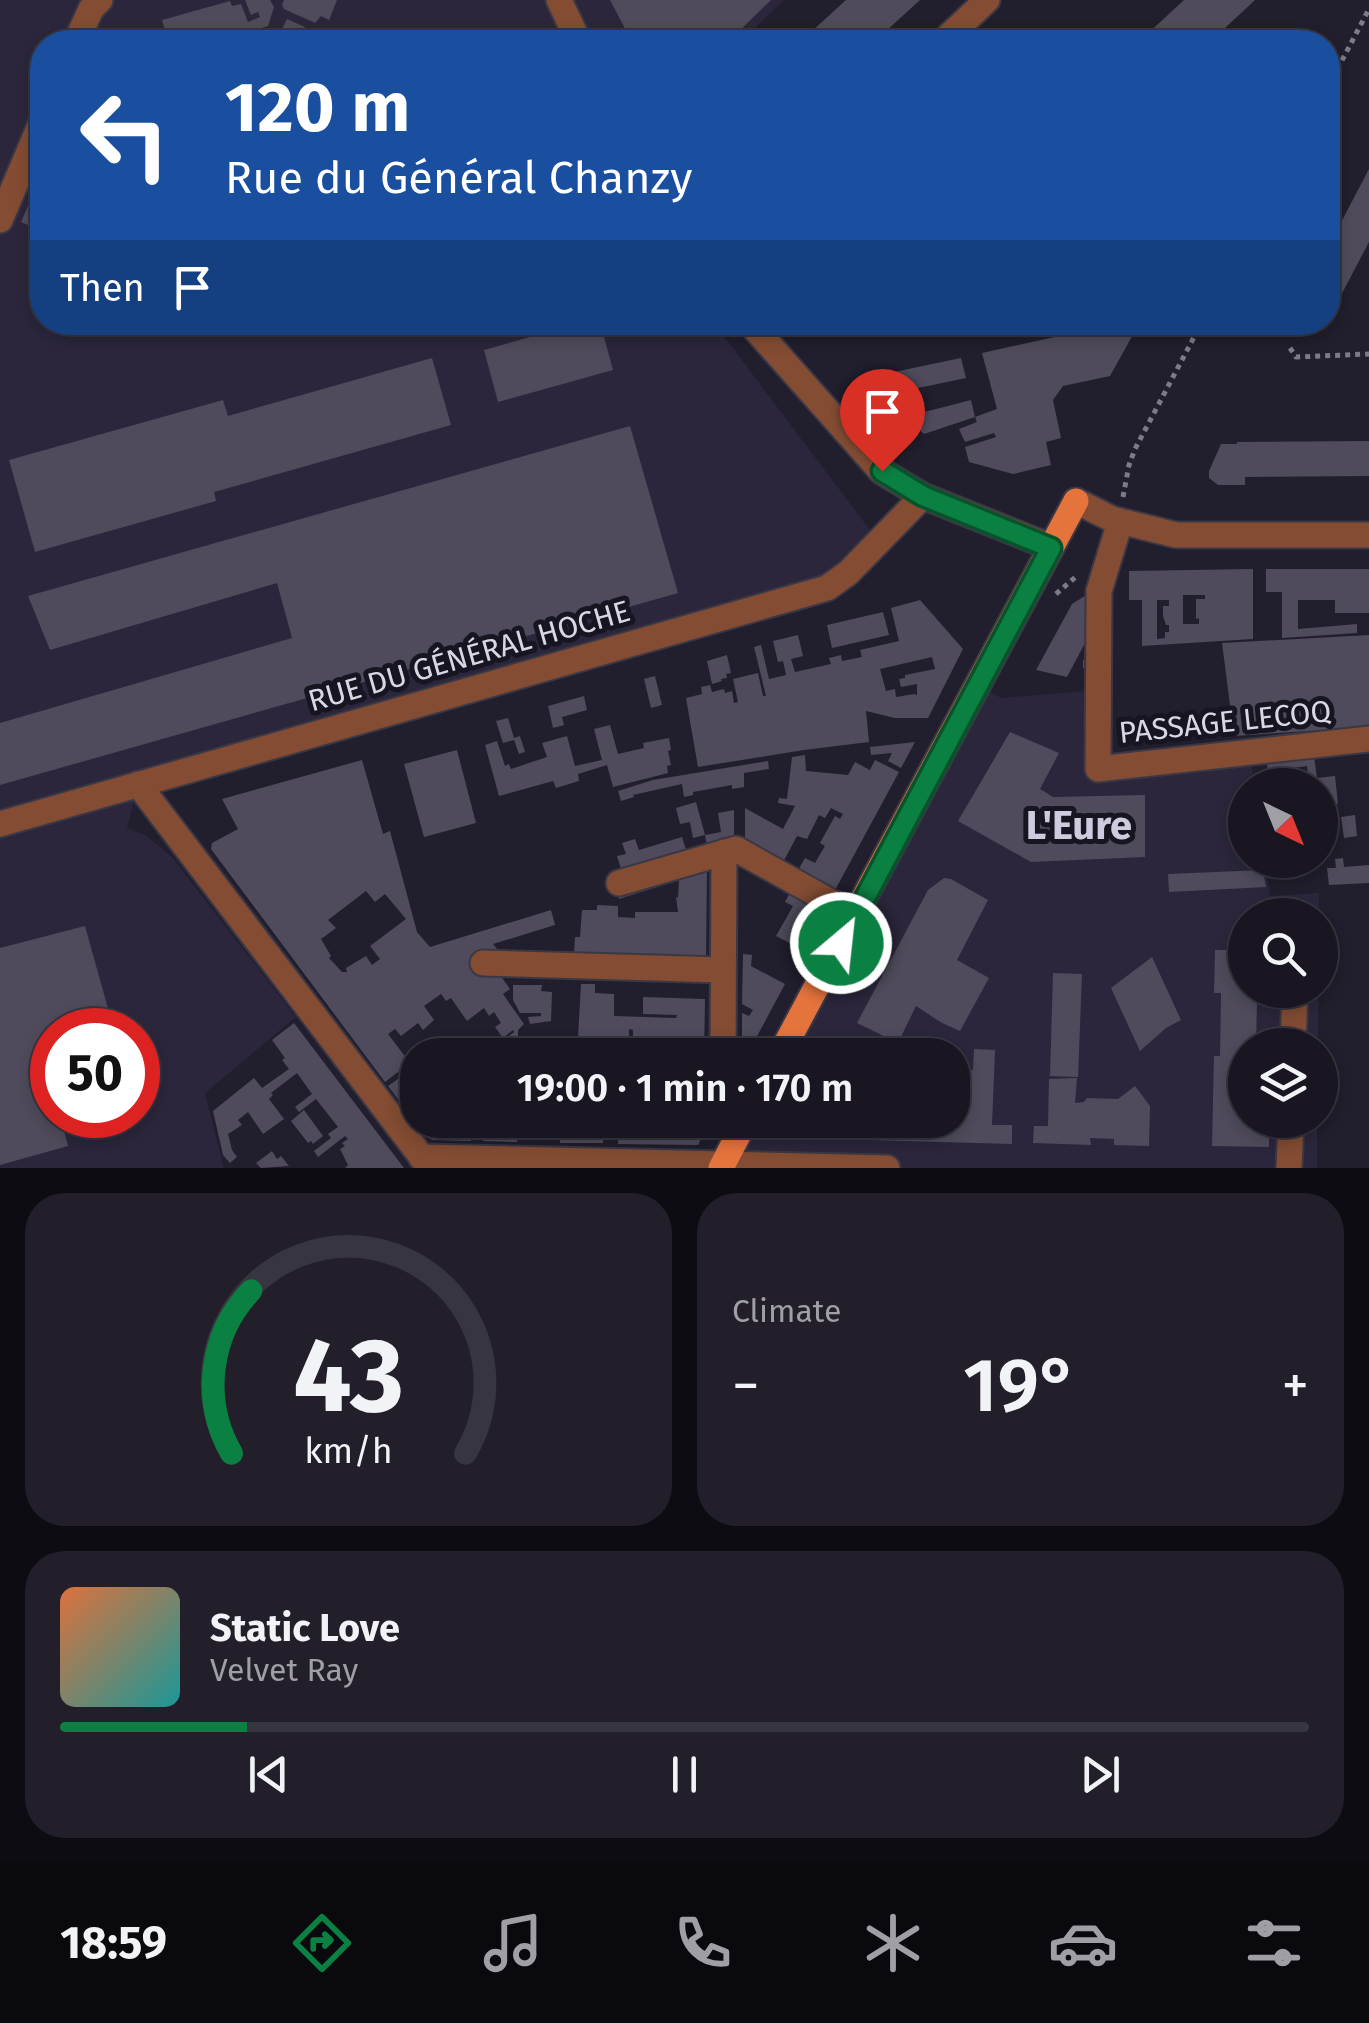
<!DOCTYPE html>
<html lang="en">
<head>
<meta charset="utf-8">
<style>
  body { margin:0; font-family:"Fira Sans",sans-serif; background:#221f2a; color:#f1f3f6; height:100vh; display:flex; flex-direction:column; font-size:38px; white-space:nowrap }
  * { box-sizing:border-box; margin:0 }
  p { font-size:32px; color:#9f9fa5 }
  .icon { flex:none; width:55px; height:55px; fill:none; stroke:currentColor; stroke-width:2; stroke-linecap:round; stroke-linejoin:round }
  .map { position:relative; height:1168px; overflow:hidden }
  .sheet { display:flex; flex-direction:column; gap:25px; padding:25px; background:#0e0c13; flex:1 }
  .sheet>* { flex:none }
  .banner { position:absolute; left:30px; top:30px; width:1310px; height:305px; border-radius:40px; box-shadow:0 5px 15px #0003,0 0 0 2px #373540; background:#1a4fa0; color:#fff; overflow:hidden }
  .needle { width:65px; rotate:137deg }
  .controls { position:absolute; left:1228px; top:768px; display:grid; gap:20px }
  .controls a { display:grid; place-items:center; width:110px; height:110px; border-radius:50%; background:#191622; box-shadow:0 5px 15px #0003,0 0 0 2px #373540; font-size:50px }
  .speed { position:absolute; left:30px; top:1008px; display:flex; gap:20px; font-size:50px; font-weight:700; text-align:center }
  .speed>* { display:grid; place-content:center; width:130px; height:130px; border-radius:50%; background:#191622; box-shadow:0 5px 15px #0003,0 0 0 2px #373540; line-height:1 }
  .speed .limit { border:15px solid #d22; background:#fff; color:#111 }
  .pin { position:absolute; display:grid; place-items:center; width:85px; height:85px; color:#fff; margin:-102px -42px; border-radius:50% 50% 50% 0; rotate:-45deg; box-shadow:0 0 10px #0007 }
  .pin .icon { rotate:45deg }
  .me { position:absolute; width:110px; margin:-55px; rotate:28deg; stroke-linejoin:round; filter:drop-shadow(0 0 8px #0008) }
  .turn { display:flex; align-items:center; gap:35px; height:210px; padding:0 30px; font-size:45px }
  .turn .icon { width:130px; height:130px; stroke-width:2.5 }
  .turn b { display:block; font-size:70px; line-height:85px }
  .then { display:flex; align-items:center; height:95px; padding:0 30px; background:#0003; gap:20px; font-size:38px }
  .big { font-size:75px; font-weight:600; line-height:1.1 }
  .sheet .tile { flex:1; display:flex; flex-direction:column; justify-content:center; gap:15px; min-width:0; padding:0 35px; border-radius:40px; background:#221f2a }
  .sheet .dial { align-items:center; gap:0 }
  .dial svg { height:260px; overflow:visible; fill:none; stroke:#373540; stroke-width:7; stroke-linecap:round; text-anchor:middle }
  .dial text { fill:#f1f3f6; stroke:none }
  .song { display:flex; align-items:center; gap:30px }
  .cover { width:120px; height:120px; border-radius:15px; background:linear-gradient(135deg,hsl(20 70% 55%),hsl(180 70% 35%)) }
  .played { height:10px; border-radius:5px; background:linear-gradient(90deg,#0b8043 15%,#373540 15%) }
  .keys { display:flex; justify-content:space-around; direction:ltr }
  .heat { display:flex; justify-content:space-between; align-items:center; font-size:55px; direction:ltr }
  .sheet .tiles { flex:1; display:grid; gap:25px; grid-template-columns:1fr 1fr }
  .tile:last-child { grid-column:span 2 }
  .trip { position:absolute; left:400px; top:1038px; width:570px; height:100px; border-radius:40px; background:#191622; box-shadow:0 5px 15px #0003,0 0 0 2px #373540; font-weight:600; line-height:100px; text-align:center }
  .menu { display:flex; height:160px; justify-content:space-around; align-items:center; background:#0a090e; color:#9f9fa5 }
  .menu .icon { width:70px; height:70px }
  .menu .selected { color:#0b8043 }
  .menu b { font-size:45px; color:#f1f3f6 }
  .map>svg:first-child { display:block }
</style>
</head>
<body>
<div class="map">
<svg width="1369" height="1168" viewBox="0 0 1369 1168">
  <rect width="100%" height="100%" fill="#211e2d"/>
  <path fill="#2b263b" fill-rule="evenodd" d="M0 0H784L741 42H42V322L714 323 879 542 848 573 138 784 127 828 147 836 172 857 296 1017 205 1093 224 1168H0ZM52 1030H138V1115H52Z
    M978 685 1001 698 1098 690V768L1250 752 1254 785H1245V860H1265L1270 896 1319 893V915H1245V990H1318V1045H1245V1120H1317V1168H721L746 1120H952V1055H781Z"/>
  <path fill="#4f4b5c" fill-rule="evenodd" d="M245 0H270L274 7 268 26 214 42H168L162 20 230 1 232 6 241 4 248 22 260 17 258 12 251 15Z
    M284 0H337L329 20 321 16 315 23 284 9 282 5Z
    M610 0H771L728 42H632Z
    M846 0H920L874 42H800Z
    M1184 0H1255L1210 42H1147L1143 38Z
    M287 19 305 27 299 40 281 31Z
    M1369 169V242L1328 320V247Z
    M42 173V231L21 222Z
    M583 322H600L613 370 498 402 484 350Z
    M1123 322H1140L1110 376 1063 386 1053 400 1061 438 1046 442 1051 465 1013 474 969 462 965 447 996 437 994 433 965 442 959 429 977 422 975 417 924 434 905 417 971 400 975 417 997 409 982 353Z
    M432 358 451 425 214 492 216 501 35 552 9 460 223 400 228 416Z
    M961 358 966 378 885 395 870 377Z
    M630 426 678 593 0 785V723L292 638 277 583 50 650 28 596Z
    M1369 441V476L1245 477V485H1218L1209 478V471L1221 444H1237V442Z
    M1253 569V639L1142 646V600H1129V571ZM1183 595H1205V599H1196V619L1199 618V624H1183ZM1157 600H1169V606H1163V616L1166 625H1169V632H1165V638L1157 639Z
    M1266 569H1369V613H1335V600H1298V629L1357 624V633L1282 638V592H1266Z
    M1091 592 1092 668H1083V660H1086V646L1084 645 1067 677 1036 670 1072 604Z
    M920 600 963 649 928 718H895L866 711 869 742 804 750 698 767 686 698 702 694 701 687 710 685 712 692 724 689 725 693 732 691 734 703 738 702 733 679 758 673 763 696H766L754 647 761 645 769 679 786 675 783 661 778 662 773 641 798 635 803 656 791 659 795 672 831 664 829 658 841 655 842 661 862 657 860 650 899 641 891 608ZM932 657 935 669 905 675V678L899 679 901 687 917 684V695L914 694 896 697 895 689 886 691 880 669Z
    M883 612 889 635 832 648 827 625Z
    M1369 635V727L1234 736 1222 643Z
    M727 655 731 673 726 674 727 678 721 679 722 681 712 684 707 661Z
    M655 676 662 705 651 708 644 679Z
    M584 696 587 710 562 717 564 725 553 728 548 706Z
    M508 718 514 738 520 736 525 752 519 754 514 740 503 743 496 721Z
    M610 725 618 754 644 748 643 743 669 738 671 750 668 751 671 765 667 766 668 773 613 787 607 765 578 774 579 781 556 788 553 781 499 796 485 745 497 741 505 766 509 764 511 769 547 757 542 743 567 736 575 766 602 760 594 729Z
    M1010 732 1059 753 1040 789 1053 797 1145 795V857L1031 862 958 821Z
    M915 742 901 768 888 761 892 753 871 755 870 747Z
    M1313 749 1317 778 1335 776 1338 804 1320 805V785H1309L1307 766 1293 768 1294 776 1278 778 1277 769 1268 771 1266 757Z
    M457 750 476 823 424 837 404 764Z
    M805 755 806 771 848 775 855 762 870 770 875 760 899 772 834 892 797 872 805 858 815 863 825 846 820 843 835 816 840 819 843 814 831 808 825 818 819 815 807 839 797 836 782 864 745 844V808L783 829 795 806 778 803 779 798 787 799 792 757Z
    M362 760 383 834 390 831 417 932 430 947 551 910 555 925 493 944 506 960 495 968 510 989 503 994 524 1024 518 1030V1041H525V1055H503L504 1040 514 1032 513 1030 503 1038 495 1027 501 1023 494 1012 489 1016 484 1008 467 1021 451 998 446 1001 441 994 424 1006 434 1020 423 1030 418 1023 401 1036 395 1029 388 1034 410 1063 385 1082 211 849 212 843 238 829 222 799ZM366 891 375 902 385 894 406 919 370 946 380 959 372 965 366 956 346 968 347 972H342L329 958 331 956 321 939 336 928 328 920Z
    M768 761 769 769 744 773V787L732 789V785L693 792V795L684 797 682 784 633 795 634 797 621 801 618 791 653 780Z
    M696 802 705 835 693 838 690 822 680 824 676 808Z
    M734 810V841L707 846 705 835 721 832 718 813Z
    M1355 815 1357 836 1344 838 1341 817Z
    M682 837 687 853 622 872 617 856 626 854 622 843 635 839 639 850Z
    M1343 858 1344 867 1369 865V883L1329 885 1327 868H1336L1335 859Z
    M707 862 706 964 574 953 575 937H580L582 910H597V905L618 906V917L635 918V912H678L676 897 678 898 679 880 619 899V889Z
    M1263 870 1266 887 1169 892 1168 874Z
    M944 878 951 879 988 900 957 960 989 978 960 1031 942 1023 916 1006 898 1043 857 1023 928 890Z
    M793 887 827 905 803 950 776 936 793 906 785 902Z
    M85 926 114 1030H52V1115H60L68 1146 0 1165V948Z
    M1215 950H1245V990H1273L1272 1003 1257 1002 1256 1045H1245V1120H1269V1147L1212 1146 1214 1056H1220L1221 993H1214Z
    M743 954 752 955 751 966 785 984 747 1055 742 1052V1013L749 1016 753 1010 742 1004Z
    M1152 957 1181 1020 1166 1028 1140 1051 1111 988Z
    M1053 973 1082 974 1078 1077 1050 1076Z
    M581 984H595V993L614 994V1016L676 1018 677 1015 643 1014V997L705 999 704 1055H633V1030L629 1029V1055H577Z
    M513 985H542L541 991 552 992 551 1021 530 1024 528 1017 541 1016V1013H520L513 1000Z
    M294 1023 363 1114 404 1168H345L348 1165 340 1149 345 1146 342 1143 348 1139 345 1136 318 1157 314 1151 331 1138 328 1134 338 1127 316 1099 299 1112 295 1107 312 1094 297 1073 271 1093 273 1095 269 1099 284 1119 263 1134 248 1112 238 1120 242 1125 228 1134 232 1150 237 1157 230 1163 223 1155 213 1111 254 1078 262 1088 289 1069 282 1060 285 1058 272 1040Z
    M847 1045 879 1052 869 1055H826Z
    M974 1049 995 1050 992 1125H1012V1144L833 1139V1120H952V1069L973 1070Z
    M402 1076 414 1092 418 1089V1120H459L458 1128 471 1129V1141L432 1140 426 1136 388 1086Z
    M1077 1078 1075 1103 1084 1102 1087 1098 1118 1099 1135 1086 1150 1106 1149 1146 1114 1145V1139L1090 1138 1091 1145 1033 1143 1034 1126H1048L1049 1079Z
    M304 1110 323 1136 313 1144 311 1141 308 1143 291 1121Z
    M484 1120H517V1142L483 1141Z
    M576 1120H588V1126H603V1143H560L561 1128 576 1129Z
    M619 1120H704L703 1135 698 1145 618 1144Z
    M272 1151 277 1159 281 1156 289 1166 261 1168 256 1163Z"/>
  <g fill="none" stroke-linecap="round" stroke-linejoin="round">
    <g stroke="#3b3846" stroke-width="29">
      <path id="minor" d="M559 0 579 42
        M76 42 91 9 100 0
        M952 42 948 37 987 0
        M0 220 42 121
        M749 322 881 471 923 496 1051 547
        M1076 501 1112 519 1176 535H1369
        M1120 522 1099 591 1098 769 1369 739
        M138 784 430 1168
        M0 824 827 588 848 573 923 496
        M619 883 736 849 856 916
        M483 963 723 970
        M1293 1045 1295 990
        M723 1055 724 852
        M421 1157 887 1168
        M1289 1168 1291 1120"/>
    </g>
    <g stroke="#3b3846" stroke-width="29">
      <path id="major" d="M780 1055 1076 501
        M721 1168 746 1120"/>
    </g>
    <path stroke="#7d7b88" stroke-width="5" stroke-dasharray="5 5" stroke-linecap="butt" d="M1328 87 1369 9
      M1290 348 1296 357 1369 354
      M1123 497 1129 465 1135 449 1202 322
      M1056 594 1078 575"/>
    <use href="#minor" stroke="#834c33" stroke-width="25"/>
    <use href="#major" stroke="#e5733c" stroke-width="25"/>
  </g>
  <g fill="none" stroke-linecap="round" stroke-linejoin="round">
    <g stroke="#07532c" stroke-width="25">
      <path id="route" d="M841 943 1051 548 923 496 882 471"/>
    </g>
    <use href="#route" stroke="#0b8043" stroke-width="18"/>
  </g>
  <g text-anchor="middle" stroke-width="10" stroke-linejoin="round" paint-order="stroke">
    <g font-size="30" fill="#d9d8e2" stroke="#181523">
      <text transform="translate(469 656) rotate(-16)" y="10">RUE DU GÉNÉRAL HOCHE</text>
      <text transform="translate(1225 722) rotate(-6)" y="10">PASSAGE LECOQ</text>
    </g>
    <g font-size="40" font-weight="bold" fill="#cfcbdf" stroke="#181523">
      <text x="1079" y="839">L'Eure</text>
    </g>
  </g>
</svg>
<div class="controls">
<a><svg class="needle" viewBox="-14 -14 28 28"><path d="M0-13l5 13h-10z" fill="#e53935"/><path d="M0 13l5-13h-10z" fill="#9f9fa5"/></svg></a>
<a><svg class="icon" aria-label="search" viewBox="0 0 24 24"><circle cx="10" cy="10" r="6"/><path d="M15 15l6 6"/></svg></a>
<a><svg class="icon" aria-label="layers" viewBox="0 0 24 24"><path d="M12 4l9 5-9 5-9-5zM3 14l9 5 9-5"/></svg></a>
</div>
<div class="speed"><div class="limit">50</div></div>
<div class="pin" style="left:882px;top:471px;background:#d93025"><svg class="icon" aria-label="arrive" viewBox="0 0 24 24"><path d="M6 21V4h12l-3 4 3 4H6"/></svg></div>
<svg class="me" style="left:841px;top:943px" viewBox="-20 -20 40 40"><circle r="17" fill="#0b8043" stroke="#fff" stroke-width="3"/><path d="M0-11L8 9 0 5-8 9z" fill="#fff"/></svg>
<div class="trip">19:00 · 1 min · 170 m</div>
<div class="banner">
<div class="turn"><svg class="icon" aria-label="left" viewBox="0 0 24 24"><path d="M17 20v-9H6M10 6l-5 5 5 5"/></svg><div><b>120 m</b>Rue du Général Chanzy</div></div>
<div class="then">Then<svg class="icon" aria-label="arrive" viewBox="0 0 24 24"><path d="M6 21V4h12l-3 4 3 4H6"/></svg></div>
</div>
</div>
<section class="sheet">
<div class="tiles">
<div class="tile dial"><svg viewBox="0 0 100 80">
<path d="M14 69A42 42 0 1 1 86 69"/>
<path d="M14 69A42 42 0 0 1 20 19" stroke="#0b8043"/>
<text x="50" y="56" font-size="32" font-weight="700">43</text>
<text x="50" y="72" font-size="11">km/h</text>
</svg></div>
<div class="tile"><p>Climate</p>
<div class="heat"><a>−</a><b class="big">19°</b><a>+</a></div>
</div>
<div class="tile">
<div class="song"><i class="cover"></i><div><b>Static Love</b><p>Velvet Ray</p></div></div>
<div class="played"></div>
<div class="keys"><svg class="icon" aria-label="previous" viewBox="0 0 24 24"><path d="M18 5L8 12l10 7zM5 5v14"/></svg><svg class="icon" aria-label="pause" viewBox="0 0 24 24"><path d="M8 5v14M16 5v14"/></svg><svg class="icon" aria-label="next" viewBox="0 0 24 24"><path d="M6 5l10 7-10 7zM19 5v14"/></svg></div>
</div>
</div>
</section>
<nav class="menu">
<b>18:59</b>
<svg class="icon selected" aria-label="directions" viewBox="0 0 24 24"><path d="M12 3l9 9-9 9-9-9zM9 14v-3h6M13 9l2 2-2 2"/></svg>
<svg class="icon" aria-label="music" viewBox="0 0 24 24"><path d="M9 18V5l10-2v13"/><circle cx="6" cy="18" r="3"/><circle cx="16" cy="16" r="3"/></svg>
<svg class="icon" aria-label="phone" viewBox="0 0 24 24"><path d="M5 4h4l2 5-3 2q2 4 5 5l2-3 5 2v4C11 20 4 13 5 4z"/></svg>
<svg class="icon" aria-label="climate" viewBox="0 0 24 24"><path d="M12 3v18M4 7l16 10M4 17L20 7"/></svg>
<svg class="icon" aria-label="car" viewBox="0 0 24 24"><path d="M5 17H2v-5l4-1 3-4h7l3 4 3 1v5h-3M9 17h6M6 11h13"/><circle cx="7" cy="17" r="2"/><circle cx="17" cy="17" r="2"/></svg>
<svg class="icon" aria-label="filters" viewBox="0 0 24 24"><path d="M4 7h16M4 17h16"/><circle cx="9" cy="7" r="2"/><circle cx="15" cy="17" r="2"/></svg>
</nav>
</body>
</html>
